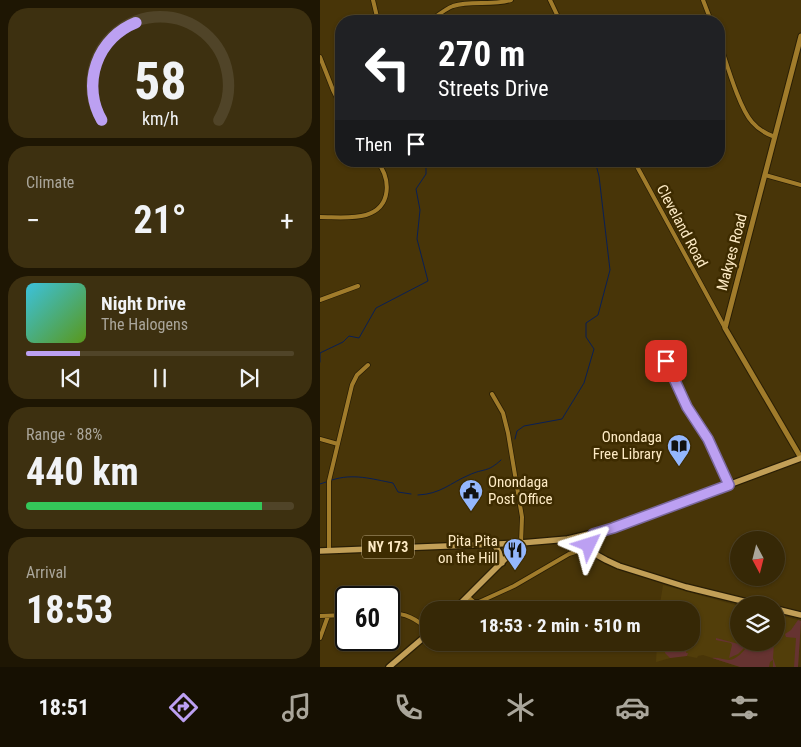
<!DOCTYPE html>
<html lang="en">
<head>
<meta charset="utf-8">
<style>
  body { margin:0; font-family:"Roboto Condensed",sans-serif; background:#3d3010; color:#f1f3f6; height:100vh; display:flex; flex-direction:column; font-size:19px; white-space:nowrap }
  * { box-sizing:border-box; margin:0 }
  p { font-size:16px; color:#aaa69b }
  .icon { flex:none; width:28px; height:28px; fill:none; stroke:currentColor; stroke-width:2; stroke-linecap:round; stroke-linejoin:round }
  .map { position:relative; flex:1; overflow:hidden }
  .sheet { display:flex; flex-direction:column; gap:8px; padding:8px; background:#1e1603; width:320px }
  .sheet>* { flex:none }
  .banner { position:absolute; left:15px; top:15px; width:390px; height:152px; border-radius:20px; box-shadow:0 1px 4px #0004,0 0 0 1px #504428; background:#202124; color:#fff; overflow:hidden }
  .needle { width:32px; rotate:173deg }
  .fabs { position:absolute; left:410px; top:531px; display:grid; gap:10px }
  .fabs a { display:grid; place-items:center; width:55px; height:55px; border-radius:50%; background:#362806; box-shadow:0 1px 4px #0004,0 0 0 1px #504428; font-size:25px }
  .speed { position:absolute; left:15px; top:586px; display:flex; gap:10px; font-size:25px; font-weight:700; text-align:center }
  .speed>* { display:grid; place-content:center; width:65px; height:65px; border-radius:50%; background:#362806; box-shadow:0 1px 4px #0004,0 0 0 1px #504428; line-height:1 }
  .speed .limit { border:2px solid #111; border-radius:8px; background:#fff; color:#111 }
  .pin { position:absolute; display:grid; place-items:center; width:42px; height:42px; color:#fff; margin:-21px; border-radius:10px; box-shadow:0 2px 8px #0006 }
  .me { position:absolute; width:55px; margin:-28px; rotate:49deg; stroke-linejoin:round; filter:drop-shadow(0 0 4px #0008) }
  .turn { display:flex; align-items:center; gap:18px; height:105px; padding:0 20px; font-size:22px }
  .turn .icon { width:65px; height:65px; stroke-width:2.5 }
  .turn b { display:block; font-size:35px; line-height:42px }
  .then { display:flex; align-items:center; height:48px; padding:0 20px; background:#0003; gap:10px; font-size:19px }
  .big { font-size:38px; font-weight:700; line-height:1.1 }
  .sheet .card { flex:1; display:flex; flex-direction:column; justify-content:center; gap:8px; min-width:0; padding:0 18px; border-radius:20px; background:#3d3010 }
  .sheet .dial { align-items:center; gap:0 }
  .dial svg { height:130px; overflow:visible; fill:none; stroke:#504428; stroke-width:7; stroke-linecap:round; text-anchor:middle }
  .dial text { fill:#f1f3f6; stroke:none }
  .song { display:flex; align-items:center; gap:15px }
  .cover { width:60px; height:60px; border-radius:8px; background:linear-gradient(135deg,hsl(190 70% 55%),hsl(90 70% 35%)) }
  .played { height:5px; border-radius:2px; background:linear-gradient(90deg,#bca0f2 20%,#504428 20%) }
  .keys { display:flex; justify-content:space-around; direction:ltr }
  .heat { display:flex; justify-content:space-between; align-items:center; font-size:28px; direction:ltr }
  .charge { height:8px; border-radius:4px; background:linear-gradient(90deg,#34c759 88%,#504428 0) }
  .trip { position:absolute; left:100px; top:601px; width:280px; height:50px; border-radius:20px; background:#362806; box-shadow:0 1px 4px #0004,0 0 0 1px #504428; font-weight:700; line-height:50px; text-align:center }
  .tab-bar { display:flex; height:80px; justify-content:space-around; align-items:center; background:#161002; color:#aaa69b }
  .tab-bar .icon { width:35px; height:35px }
  .tab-bar .selected { color:#bca0f2 }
  .tab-bar b { font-size:22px; color:#f1f3f6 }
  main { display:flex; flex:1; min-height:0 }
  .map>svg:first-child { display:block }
</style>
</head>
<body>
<main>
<section class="sheet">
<div class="card dial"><svg viewBox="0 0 100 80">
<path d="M14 69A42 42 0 1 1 86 69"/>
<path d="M14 69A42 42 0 0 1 35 9" stroke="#bca0f2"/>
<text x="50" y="56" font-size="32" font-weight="700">58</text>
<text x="50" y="72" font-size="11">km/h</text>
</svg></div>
<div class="card"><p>Climate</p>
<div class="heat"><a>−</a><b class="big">21°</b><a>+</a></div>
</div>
<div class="card">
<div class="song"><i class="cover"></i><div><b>Night Drive</b><p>The Halogens</p></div></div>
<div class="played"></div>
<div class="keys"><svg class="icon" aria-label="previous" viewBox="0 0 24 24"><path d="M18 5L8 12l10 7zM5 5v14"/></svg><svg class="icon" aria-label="pause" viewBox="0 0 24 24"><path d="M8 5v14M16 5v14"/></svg><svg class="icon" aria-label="next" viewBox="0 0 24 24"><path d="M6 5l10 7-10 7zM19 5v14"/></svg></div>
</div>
<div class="card"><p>Range · 88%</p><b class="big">440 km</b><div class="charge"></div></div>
<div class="card"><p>Arrival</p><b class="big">18:53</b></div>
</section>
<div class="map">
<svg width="481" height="667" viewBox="0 0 481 667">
  <rect width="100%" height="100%" fill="#483508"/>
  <path fill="#523e0a" d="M343 585 419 606V642H456V614L481 621 478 667H420L383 655 378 656 377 658 367 656 354 657 336 662 337 643 371 642V610H339Z"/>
  <path fill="#663331" d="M478 620 481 621 478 667H474L476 638 466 637 465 634 471 630Z
    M396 638 426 646 418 654 409 658 412 645 411 643 396 640Z
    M346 643 362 647 363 643H368L366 653H368L367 656 350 658 345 653Z
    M435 643H454L453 658 456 667H453V660L450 662 449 667H420L392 658C398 657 403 660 409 660 417 660 424 650 429 645L431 644 436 648 438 645Z"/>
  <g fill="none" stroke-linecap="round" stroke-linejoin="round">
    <path stroke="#091f55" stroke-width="1" d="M0 362V353L23 342 29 336 39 338 56 308 108 281 97 239 100 210 96 189 106 174V161
      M195 439 197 431 204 426 242 419 264 383 274 349 266 337V323L278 315 290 270 279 176 275 161
      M12 480C33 473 52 479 73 483L78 492 91 494
      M0 484 6 482
      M98 495C121 494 130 483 149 475 164 468 167 473 181 460"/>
    <g stroke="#291e05" stroke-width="5.5">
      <path id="street" d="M53 0 58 21
        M230 0 240 21
        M383 0 391 21
        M110 21C117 16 125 9 133 6 151 0 172 6 191 0
        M399 41C406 61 419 108 432 122 438 129 446 134 455 137
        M0 57 13 90 21 106
        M314 161 405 328
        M445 175 481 185
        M0 217C15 217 32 219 46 215 72 207 71 179 57 161
        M0 300 38 286
        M346 361 367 407 388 439 409 485
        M172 394 183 413 188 433 202 517 201 543
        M0 439 18 444
        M9 550V481L32 385 37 375 48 365
        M148 597 154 602H159L194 586 249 554 265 549
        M69 613C86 613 96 619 109 630
        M0 616 26 615
        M0 638 8 616"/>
    </g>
    <g stroke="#291e05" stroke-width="7">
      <path id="secondary" d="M481 36 405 328 481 458"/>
    </g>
    <g stroke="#291e05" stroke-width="8">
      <path id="primary" d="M248 539 286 560 299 566 366 587 439 605
        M173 543 179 552 182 563
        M0 551 201 543 248 539 293 528 481 458
        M270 551 269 543 273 534
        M456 609 481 615
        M134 610 201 543
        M69 667 109 633"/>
    </g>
    <use href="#street" stroke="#a17c2b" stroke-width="4"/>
    <use href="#secondary" stroke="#a17c2b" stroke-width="5"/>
    <use href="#primary" stroke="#c29f57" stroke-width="5.5"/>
  </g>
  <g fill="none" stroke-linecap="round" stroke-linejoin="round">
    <g stroke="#7a689d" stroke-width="12">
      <path id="route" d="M269 545 273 534 293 528 409 485 388 439 367 407 346 361"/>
    </g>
    <use href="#route" stroke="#bca0f2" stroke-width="9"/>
  </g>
  <defs>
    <g id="library-pin" transform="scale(1.25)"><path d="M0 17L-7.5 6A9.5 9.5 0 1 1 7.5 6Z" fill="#94b7fd" stroke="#3d2b00"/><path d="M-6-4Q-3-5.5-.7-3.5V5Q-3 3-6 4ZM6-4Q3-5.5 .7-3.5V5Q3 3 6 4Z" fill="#111"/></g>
    <g id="civic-pin" transform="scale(1.25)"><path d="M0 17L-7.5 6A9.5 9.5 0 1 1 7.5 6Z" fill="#94b7fd" stroke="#3d2b00"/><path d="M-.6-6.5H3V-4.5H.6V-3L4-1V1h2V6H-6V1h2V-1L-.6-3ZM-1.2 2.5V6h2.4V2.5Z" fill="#111"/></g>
    <g id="restaurant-pin" transform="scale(1.25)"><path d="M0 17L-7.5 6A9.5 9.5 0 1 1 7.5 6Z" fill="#94b7fd" stroke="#3d2b00"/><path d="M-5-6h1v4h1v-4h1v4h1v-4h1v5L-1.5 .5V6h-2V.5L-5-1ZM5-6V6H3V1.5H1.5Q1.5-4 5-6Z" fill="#111"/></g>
  </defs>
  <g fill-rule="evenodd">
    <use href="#library-pin" x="359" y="446"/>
    <use href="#civic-pin" x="151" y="491"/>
    <use href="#restaurant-pin" x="195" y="550"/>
  </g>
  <g text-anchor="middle" stroke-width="5" stroke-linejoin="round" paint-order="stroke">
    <rect fill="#3d2b00" stroke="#c3b189" stroke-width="1" x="42" y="535.5" width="52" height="23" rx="4"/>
    <g font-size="14" font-weight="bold" fill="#fdeac4">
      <text x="68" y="552">NY 173</text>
    </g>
    <g font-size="15" fill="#fdeac4" stroke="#3d2b00">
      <text transform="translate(362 226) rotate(62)" y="5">Cleveland Road</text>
      <text transform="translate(412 252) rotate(-75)" y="5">Makyes Road</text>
    </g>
    <g font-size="15" fill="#fdeac4" stroke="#3d2b00" text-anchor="end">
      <text x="342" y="442">Onondaga<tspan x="342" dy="17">Free Library</tspan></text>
      <text x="168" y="487" text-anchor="start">Onondaga<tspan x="168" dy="17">Post Office</tspan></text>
      <text x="178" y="546">Pita Pita<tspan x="178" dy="17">on the Hill</tspan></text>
    </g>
  </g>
</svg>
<div class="fabs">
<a><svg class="needle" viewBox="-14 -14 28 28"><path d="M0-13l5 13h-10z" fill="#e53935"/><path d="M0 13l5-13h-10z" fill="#aaa69b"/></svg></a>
<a><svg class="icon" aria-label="layers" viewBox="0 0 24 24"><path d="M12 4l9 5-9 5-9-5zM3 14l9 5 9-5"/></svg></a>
</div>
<div class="speed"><div class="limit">60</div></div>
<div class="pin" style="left:346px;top:361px;background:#d93025"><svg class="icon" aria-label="arrive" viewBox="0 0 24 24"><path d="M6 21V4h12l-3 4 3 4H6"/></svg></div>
<svg class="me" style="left:269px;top:545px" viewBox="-20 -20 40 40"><path d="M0-17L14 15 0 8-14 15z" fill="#bca0f2" stroke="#fff" stroke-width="4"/></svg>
<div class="trip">18:53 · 2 min · 510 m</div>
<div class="banner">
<div class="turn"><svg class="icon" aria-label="left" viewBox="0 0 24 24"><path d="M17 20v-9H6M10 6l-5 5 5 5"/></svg><div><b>270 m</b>Streets Drive</div></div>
<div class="then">Then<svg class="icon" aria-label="arrive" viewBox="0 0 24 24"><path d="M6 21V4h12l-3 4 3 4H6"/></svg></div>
</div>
</div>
</main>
<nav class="tab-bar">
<b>18:51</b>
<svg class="icon selected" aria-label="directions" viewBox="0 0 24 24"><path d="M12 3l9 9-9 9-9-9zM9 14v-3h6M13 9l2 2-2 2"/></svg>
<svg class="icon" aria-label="music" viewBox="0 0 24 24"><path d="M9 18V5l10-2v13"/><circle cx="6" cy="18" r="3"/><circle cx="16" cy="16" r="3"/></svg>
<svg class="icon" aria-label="phone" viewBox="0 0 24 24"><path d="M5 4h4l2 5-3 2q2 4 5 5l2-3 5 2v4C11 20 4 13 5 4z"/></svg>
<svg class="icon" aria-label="climate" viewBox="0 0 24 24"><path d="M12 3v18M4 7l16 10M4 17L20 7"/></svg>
<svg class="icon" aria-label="car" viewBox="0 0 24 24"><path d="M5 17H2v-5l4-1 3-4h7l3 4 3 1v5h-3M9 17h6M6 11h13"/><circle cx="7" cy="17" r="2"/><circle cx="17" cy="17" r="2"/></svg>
<svg class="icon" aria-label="filters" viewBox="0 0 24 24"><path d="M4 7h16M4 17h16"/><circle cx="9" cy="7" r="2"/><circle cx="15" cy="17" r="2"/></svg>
</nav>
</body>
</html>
